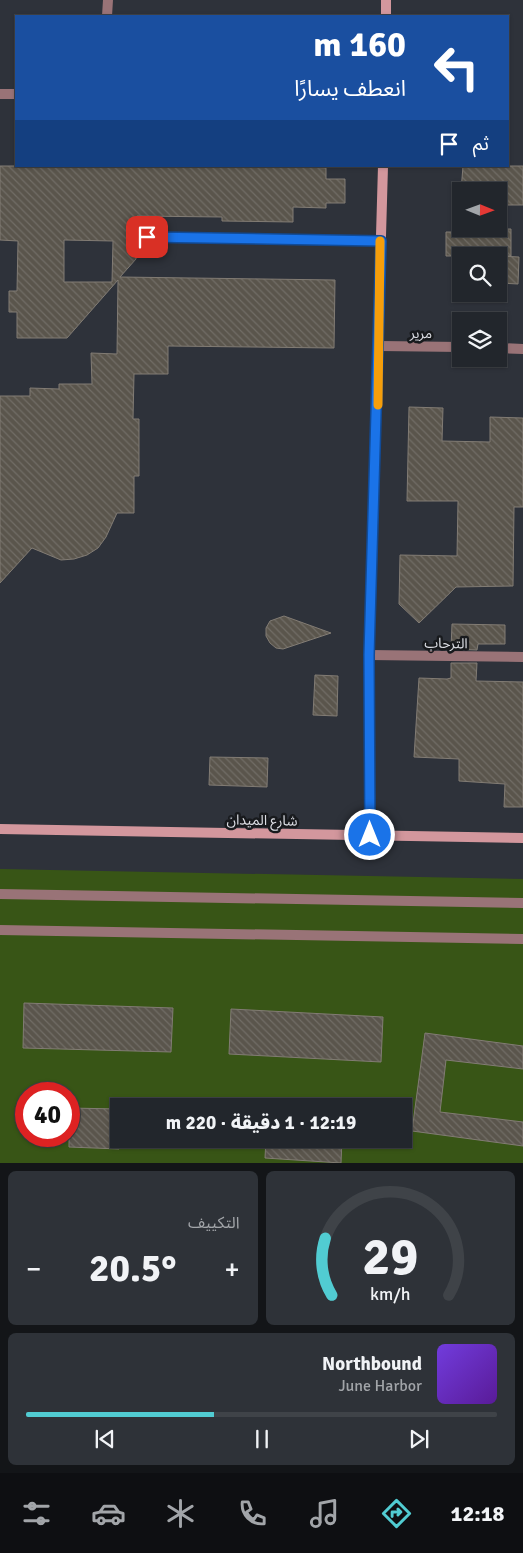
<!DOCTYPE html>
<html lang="ar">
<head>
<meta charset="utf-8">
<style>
  body { margin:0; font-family:Signika,"Noto Sans Arabic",sans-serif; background:#2e3238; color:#f1f3f6; direction:rtl; height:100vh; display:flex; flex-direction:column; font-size:19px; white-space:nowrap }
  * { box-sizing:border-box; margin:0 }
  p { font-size:16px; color:#a2a5a9 }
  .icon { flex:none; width:28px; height:28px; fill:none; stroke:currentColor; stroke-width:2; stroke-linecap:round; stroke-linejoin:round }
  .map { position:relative; height:1163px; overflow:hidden; direction:ltr }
  .drawer { display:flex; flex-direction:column; gap:8px; padding:8px; background:#131518; flex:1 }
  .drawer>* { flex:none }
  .banner { position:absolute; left:15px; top:15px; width:494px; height:152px; border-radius:0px; box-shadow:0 1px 4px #0004,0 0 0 1px #3f4348; direction:rtl; background:#1a4fa0; color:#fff; overflow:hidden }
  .needle { width:32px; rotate:91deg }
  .tools { position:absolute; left:452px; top:182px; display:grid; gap:10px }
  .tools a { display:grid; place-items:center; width:55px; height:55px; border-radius:0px; background:#22262c; box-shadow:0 1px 4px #0004,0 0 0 1px #3f4348; font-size:25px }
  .speed { position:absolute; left:15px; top:1082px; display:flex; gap:10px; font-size:25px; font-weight:700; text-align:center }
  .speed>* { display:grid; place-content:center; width:65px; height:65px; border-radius:50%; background:#22262c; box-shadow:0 1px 4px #0004,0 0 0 1px #3f4348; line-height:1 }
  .speed .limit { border:8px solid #d22; background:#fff; color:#111 }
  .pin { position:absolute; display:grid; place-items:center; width:42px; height:42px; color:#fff; margin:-21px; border-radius:10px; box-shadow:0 2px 8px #0006 }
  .me { position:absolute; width:55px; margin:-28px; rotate:0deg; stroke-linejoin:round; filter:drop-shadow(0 0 4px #0008) }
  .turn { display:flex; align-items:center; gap:18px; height:105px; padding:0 20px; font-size:22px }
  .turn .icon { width:65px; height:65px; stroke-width:2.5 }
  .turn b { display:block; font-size:35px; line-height:42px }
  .then { display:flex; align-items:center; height:48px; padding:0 20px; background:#0003; gap:10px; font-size:19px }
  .big { font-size:38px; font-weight:800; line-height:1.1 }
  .drawer .tile { flex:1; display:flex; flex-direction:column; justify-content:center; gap:8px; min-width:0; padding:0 18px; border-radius:8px; background:#2e3238 }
  .drawer .dial { align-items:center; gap:0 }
  .dial svg { height:130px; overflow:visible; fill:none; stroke:#3f4348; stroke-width:7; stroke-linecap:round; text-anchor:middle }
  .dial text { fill:#f1f3f6; stroke:none }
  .song { display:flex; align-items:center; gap:15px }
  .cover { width:60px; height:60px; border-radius:8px; background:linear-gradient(135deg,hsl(260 70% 55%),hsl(270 70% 35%)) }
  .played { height:5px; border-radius:2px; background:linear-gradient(90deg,#51ccd2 40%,#3f4348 40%) }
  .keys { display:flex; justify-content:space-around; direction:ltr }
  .heat { display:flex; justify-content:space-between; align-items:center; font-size:28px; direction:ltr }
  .drawer .tiles { flex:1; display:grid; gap:8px; grid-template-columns:1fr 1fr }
  .tile:last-child { grid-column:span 2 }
  .trip { position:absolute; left:110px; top:1098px; width:302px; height:50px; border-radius:0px; background:#22262c; box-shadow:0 1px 4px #0004,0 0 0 1px #3f4348; font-weight:800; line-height:50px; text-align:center; direction:rtl }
  .tabs { display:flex; height:80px; justify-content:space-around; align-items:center; background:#0e0f12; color:#a2a5a9 }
  .tabs .icon { width:35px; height:35px }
  .tabs .active { color:#51ccd2 }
  .tabs b { font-size:22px; color:#f1f3f6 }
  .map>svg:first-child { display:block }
</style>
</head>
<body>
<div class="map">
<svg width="523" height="1163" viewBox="0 0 523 1163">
  <defs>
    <pattern id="building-back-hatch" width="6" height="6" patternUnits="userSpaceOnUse" patternTransform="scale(1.25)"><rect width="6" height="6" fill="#5a554c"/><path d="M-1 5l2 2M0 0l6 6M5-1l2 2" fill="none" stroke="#716d66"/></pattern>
  </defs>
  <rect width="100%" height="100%" fill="#2e323a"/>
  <path fill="#385516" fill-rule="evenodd" d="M0 869 523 879V1163H0ZM26 1094H69V1136H26ZM119 1106H404V1139H119Z"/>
  <path fill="url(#building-back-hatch)" stroke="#827c74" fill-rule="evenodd" d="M0 166H293L326 168V179H345V203H326V208L293 207V222L222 221V217L137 216 136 259 120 277 335 280 334 348 168 346V374H134L133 419H139V476H134V513H117L106 537 98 548 87 555 74 559 61 560 32 548 0 583V396H30V388L59 389V384H92L91 353 117 354 118 280 67 338H17V312H9V291H17L18 241 0 240ZM64 240 113 241 112 282H64Z
    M463 166H523V205H499V191H461Z
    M461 229H511V256H446V232H461Z
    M499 256 519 257 518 284 499 283Z
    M409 407 443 408 442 441 490 442V417L523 418V507H514L513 586 456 587 419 623 399 604 400 555 457 556 458 501H407Z
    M284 616 331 633 283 649 276 648 270 643 266 636V628L270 621Z
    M452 624 505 625V644H478L477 650 451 649Z
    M451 663H477L476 681 523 682V807H504L505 784 459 781V759L414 757 419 678 447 679 451 678Z
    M315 675 338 676 337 716 313 715Z
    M210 757 268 758 267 787 209 785Z
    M24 1003 173 1008 171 1052 23 1048Z
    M231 1009 383 1017 381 1062 229 1054Z
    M425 1033 523 1046V1069L446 1060 440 1112 523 1122V1146L412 1131Z
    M69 1108 119 1109V1149L69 1147Z
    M266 1139H342L341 1163 265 1158Z"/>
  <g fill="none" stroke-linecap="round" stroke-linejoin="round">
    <path stroke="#997377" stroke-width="10" d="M107 16 108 0
      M0 94H16
      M147 237 381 241
      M380 346 461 347
      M499 348 523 349
      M369 655 523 657
      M0 894 523 903
      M0 930 523 939"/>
    <path stroke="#d3979d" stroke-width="10" d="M386 16V0
      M0 829 523 838
      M370 835 369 655 383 166"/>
  </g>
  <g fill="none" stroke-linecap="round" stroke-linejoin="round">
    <g stroke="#114b97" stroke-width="12">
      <path id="route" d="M147 237 381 241 369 655 370 835"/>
    </g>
    <use href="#route" stroke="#1a73e8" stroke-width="9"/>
    <path stroke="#f59e0b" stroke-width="9" d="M378 405 380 241"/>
  </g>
  <g text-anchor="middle" stroke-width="5" stroke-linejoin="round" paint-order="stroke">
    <g font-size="14" fill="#dcdee4" stroke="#181a1d">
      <text transform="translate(421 333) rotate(1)" y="5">مرير</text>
      <text transform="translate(446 643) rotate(1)" y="5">الترحاب</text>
      <text transform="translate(262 820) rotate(1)" y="5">شارع الميدان</text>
    </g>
  </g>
</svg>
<div class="tools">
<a><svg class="needle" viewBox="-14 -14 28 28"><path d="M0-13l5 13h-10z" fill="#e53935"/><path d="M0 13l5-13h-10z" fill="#a2a5a9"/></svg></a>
<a><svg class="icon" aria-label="search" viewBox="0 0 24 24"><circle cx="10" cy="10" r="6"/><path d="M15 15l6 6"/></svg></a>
<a><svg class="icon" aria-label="layers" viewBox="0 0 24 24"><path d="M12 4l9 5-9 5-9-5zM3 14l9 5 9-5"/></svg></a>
</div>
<div class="speed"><div class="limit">40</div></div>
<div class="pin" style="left:147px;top:237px;background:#d93025"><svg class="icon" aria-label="arrive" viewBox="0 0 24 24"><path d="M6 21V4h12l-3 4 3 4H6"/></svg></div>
<svg class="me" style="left:370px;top:835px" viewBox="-20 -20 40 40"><circle r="17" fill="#1a73e8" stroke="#fff" stroke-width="3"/><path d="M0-11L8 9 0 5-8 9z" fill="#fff"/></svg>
<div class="trip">12:19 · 1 دقيقة · 220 m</div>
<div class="banner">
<div class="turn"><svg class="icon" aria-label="left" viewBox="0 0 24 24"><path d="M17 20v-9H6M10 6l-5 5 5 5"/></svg><div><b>160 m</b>انعطف يسارًا</div></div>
<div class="then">ثم<svg class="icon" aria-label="arrive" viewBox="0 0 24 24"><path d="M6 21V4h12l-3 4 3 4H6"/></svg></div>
</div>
</div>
<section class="drawer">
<div class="tiles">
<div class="tile dial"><svg viewBox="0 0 100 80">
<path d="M14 69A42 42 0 1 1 86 69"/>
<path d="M14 69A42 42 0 0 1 10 34" stroke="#51ccd2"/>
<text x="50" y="56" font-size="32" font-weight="700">29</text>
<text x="50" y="72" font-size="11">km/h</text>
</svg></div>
<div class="tile"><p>التكييف</p>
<div class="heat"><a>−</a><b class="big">20.5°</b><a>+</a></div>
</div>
<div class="tile">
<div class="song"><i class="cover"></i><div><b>Northbound</b><p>June Harbor</p></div></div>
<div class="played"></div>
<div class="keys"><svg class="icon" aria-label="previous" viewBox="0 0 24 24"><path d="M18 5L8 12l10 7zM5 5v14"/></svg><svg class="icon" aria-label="pause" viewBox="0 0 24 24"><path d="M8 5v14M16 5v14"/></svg><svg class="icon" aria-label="next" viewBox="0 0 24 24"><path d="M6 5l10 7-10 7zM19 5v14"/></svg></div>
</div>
</div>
</section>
<nav class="tabs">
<b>12:18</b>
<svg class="icon active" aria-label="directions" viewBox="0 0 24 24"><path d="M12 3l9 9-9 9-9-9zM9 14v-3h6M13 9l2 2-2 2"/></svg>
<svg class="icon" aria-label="music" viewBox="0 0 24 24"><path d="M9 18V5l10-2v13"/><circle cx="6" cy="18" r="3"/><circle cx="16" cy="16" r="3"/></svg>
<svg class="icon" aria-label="phone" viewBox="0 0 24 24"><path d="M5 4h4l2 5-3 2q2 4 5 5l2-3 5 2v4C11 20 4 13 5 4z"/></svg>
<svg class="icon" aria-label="climate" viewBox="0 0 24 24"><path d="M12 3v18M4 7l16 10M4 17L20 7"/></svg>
<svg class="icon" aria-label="car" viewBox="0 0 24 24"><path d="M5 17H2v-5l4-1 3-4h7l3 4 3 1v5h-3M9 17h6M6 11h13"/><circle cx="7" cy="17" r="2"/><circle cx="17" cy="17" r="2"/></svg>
<svg class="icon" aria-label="filters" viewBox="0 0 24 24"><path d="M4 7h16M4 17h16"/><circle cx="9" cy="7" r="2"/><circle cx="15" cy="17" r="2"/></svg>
</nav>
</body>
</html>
